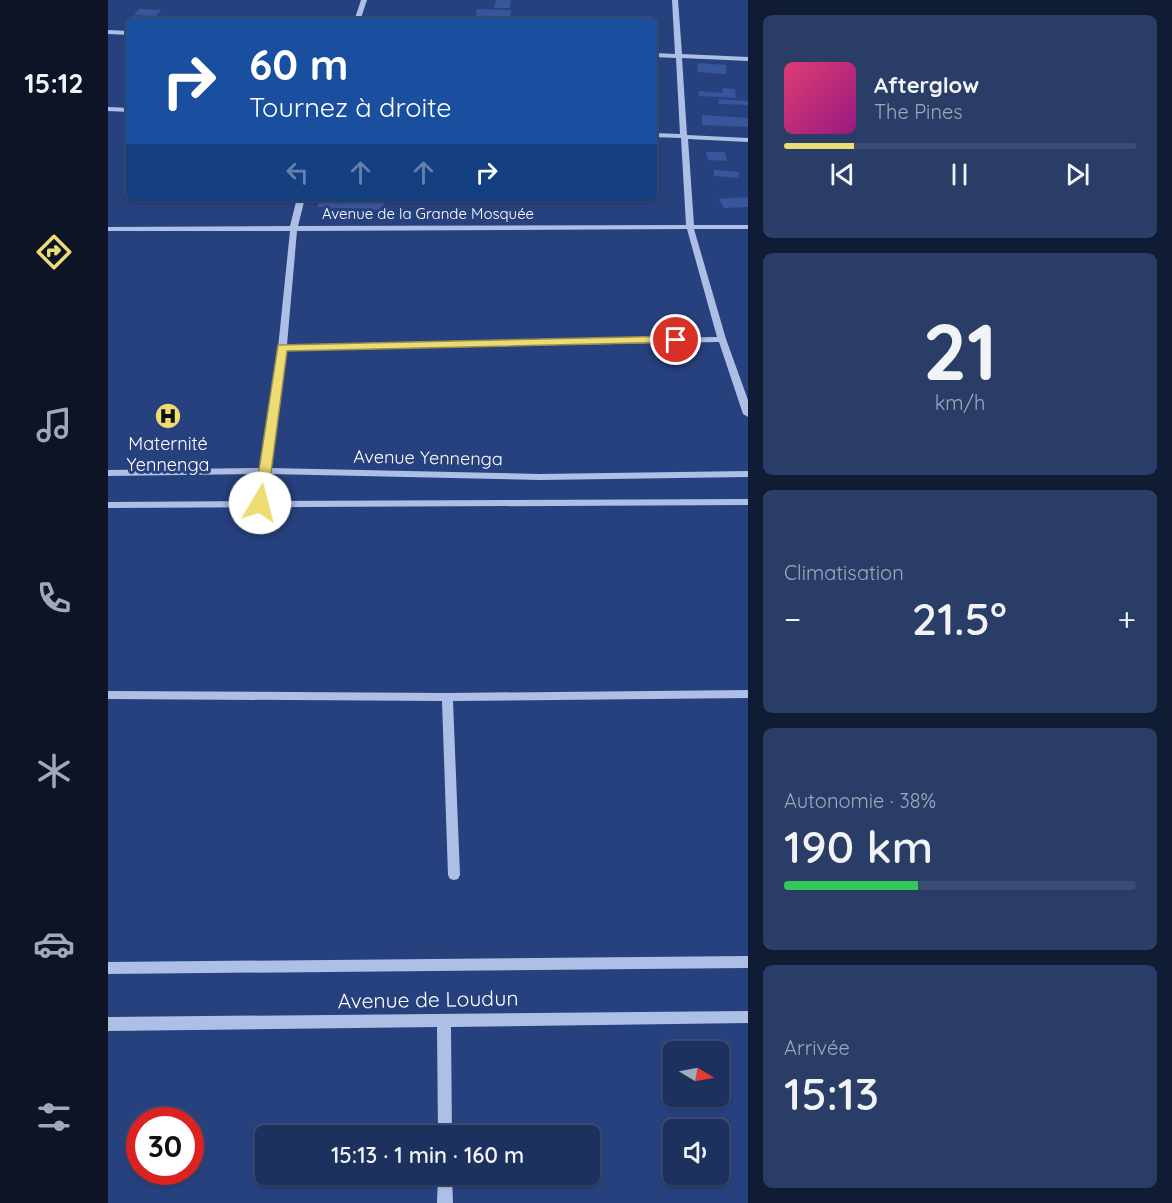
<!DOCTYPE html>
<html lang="fr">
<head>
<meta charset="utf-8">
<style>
  body { margin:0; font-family:Quicksand,sans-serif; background:#2a3d67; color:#f1f3f6; height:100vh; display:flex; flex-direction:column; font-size:22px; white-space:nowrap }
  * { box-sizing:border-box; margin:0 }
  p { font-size:20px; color:#a0a9bc }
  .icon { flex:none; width:33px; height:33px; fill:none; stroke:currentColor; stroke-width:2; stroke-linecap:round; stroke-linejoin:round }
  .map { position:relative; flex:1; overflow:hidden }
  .drawer { display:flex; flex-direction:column; gap:15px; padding:15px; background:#101b34; width:424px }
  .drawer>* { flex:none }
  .banner { position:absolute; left:18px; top:18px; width:531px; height:183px; border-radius:9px; box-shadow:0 2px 4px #0004,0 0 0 2px #3b4c73; background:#1a4fa0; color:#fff; overflow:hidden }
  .needle { width:39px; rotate:100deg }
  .fabs { position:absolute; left:555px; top:1041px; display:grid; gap:12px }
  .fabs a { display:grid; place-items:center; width:66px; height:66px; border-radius:9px; background:#1d315e; box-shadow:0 2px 4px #0004,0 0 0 2px #3b4c73; font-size:30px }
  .speed { position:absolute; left:18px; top:1107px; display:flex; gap:12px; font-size:30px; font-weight:700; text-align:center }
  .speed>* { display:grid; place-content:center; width:78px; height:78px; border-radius:50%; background:#1d315e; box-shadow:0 2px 4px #0004,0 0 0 2px #3b4c73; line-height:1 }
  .speed .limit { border:9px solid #d22; background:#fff; color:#111 }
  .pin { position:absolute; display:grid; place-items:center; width:51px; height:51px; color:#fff; margin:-26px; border:3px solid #fff; border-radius:50%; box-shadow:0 2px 6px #0007 }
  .me { position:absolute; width:66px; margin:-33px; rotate:8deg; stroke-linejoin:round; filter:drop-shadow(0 0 4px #0008) }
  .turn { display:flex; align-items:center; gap:21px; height:126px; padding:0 24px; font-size:27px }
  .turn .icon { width:78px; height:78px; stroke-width:2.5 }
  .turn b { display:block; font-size:42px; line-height:51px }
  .lanes { display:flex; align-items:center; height:57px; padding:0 24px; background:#0003; justify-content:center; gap:30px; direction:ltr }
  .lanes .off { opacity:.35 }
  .big { font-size:45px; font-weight:600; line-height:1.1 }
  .drawer .widget { flex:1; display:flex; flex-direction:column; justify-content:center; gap:9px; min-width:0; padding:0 21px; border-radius:9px; background:#2a3d67 }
  .drawer .dial { align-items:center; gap:0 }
  .dial b { font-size:78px; line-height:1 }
  .song { display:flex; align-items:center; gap:18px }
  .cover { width:72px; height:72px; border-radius:9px; background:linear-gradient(135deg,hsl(340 70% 55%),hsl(310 70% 35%)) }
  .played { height:6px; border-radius:3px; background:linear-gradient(90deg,#eddb74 20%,#3b4c73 20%) }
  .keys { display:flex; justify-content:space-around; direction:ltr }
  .heat { display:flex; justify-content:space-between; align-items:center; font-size:33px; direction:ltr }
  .charge { height:9px; border-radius:4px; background:linear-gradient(90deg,#34c759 38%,#3b4c73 0) }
  .trip { position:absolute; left:147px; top:1125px; width:345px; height:60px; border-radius:9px; background:#1d315e; box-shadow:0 2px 4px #0004,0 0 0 2px #3b4c73; font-weight:600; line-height:60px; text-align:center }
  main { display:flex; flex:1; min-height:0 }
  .tabs { display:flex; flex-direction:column; width:108px; justify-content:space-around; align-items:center; background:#0c1426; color:#a0a9bc }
  .tabs .icon { width:42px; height:42px }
  .tabs .selected { color:#eddb74 }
  .tabs b { font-size:27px; color:#f1f3f6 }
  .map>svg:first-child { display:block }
</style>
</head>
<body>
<main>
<nav class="tabs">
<b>15:12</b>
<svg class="icon selected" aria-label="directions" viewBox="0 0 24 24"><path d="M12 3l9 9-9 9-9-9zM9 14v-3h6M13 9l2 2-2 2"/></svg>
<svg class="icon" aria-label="music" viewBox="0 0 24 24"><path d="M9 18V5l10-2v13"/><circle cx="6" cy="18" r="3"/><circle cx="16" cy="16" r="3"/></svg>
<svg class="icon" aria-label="phone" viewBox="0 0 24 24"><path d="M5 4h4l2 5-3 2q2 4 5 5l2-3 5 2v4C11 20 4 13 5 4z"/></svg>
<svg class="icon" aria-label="climate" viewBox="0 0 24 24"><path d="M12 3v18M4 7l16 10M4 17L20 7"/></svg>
<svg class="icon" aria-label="car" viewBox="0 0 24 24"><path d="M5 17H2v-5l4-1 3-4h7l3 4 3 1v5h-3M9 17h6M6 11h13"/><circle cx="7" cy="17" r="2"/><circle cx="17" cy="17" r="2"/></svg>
<svg class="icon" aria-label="filters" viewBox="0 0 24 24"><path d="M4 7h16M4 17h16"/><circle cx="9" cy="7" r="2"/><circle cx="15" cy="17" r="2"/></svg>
</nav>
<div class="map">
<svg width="640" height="1203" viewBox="0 0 640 1203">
  <rect width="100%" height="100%" fill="#27417e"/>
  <path fill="#38569b" d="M388 0H403L402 8H386Z
    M31 9 53 10 48 16 26 15Z
    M369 9 403 10 402 19 368 18Z
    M590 63 618 65V74L589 72Z
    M615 88 627 89 628 98 591 96V91L615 93Z
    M611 99 640 101V105L611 104Z
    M594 115 640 118V127L594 125Z
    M598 152H617L619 161 600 160Z
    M606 170 631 172V178L606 176Z
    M640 197V207L616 208 611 199Z
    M212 198H278L275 210 209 207Z"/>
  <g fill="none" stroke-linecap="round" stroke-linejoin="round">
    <path fill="#adbfe5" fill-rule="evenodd" d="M253 0H259L252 21H246Z
      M564 0H570L574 54 640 57V61L574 58 579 135 640 138V142L580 139 586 225H640V229H586L618 339 640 400V417L635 414 611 342 178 350 162 468 432 474 640 471V477L432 480 161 474 157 501 640 499V505L0 508V502L147 501 151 474 0 476V470L152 468 170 348 182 231H0V227L182 226 189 198H197L190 226 578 225 573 138 546 137V133L572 134 568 58 546 57V53L567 54ZM579 229 609 337 179 345 189 231Z
      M0 30 21 31V35L0 34Z
      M0 107 21 108V112L0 111Z
      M640 690V698L345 701 352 875 350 879 346 880 342 879 340 875 334 701 0 699V691L339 693Z
      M640 956V968L0 974V962Z
      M640 1011V1023L343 1027 344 1136H330L329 1027 0 1031V1017Z
      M330 1174H344L345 1203H329Z"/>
  </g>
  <path fill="#eddb74" stroke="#9a8e4b" stroke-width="1.5" d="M568 336 572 337V342L179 351 159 503 152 507 146 503 170 345Z"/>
  <defs>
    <g id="hospital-disc" transform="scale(1.35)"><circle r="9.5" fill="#eddb74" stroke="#27417e"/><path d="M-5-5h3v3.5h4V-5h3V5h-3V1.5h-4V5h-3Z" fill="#111"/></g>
  </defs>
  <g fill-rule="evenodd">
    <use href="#hospital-disc" x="60" y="416"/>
  </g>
  <g text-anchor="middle" stroke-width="6" stroke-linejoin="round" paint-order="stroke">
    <g font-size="15" fill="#fff" stroke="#27417e">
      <text x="320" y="219">Avenue de la Grande Mosquée</text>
    </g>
    <g font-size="18" fill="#fff" stroke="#27417e">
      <text x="60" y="450">Maternité<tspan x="60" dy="21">Yennenga</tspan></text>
    </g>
    <g font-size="18" fill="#fff" stroke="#27417e">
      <text transform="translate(320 458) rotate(1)" y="6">Avenue Yennenga</text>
    </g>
    <g font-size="21" fill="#fff" stroke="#27417e">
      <text transform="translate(320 1000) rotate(-1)" y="7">Avenue de Loudun</text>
    </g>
  </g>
</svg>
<div class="fabs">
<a><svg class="needle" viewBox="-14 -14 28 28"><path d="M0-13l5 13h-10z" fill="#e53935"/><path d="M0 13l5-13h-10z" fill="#a0a9bc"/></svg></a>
<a><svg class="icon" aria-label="sound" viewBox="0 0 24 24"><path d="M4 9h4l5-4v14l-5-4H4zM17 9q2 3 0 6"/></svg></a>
</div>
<div class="speed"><div class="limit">30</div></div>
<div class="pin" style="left:568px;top:340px;background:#d93025"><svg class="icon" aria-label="arrive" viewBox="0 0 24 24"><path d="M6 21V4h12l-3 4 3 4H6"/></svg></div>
<svg class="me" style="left:152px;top:503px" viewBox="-20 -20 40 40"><circle r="19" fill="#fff"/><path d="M0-13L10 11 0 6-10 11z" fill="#eddb74"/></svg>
<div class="trip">15:13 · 1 min · 160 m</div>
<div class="banner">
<div class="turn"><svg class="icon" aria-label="right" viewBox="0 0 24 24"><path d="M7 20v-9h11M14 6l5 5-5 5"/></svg><div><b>60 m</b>Tournez à droite</div></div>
<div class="lanes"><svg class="icon off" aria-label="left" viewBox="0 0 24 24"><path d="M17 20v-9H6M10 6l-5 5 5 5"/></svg><svg class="icon off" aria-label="ahead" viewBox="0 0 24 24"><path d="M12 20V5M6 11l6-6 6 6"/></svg><svg class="icon off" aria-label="ahead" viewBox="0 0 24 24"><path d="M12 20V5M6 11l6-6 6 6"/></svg><svg class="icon" aria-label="right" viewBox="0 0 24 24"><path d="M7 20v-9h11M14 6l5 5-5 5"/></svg></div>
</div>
</div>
<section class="drawer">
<div class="widget">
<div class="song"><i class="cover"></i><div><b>Afterglow</b><p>The Pines</p></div></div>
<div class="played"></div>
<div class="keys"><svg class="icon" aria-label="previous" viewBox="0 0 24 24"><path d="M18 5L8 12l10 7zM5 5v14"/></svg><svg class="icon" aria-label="pause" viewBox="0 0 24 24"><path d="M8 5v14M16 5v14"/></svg><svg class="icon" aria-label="next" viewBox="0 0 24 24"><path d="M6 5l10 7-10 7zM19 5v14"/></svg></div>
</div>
<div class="widget dial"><b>21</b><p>km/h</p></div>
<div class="widget"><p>Climatisation</p>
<div class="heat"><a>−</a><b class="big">21.5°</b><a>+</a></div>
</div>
<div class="widget"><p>Autonomie · 38%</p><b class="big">190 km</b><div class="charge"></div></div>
<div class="widget"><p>Arrivée</p><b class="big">15:13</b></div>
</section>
</main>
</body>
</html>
